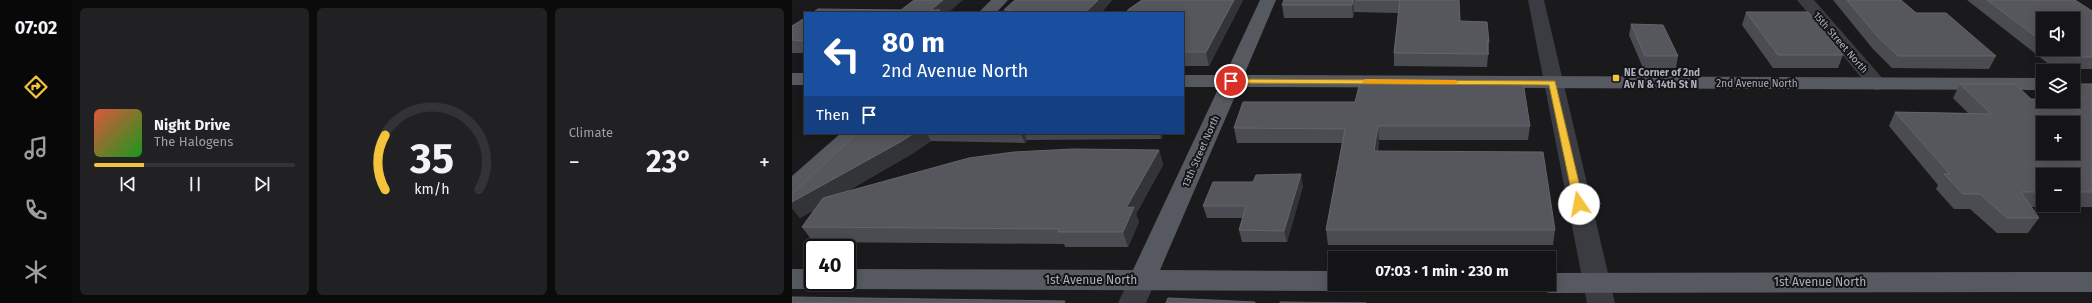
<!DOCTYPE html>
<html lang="en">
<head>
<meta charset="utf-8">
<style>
  body { margin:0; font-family:"Fira Sans",sans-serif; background:#212123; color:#f1f3f6; height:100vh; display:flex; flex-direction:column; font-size:15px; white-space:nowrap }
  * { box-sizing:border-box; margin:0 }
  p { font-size:13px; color:#9d9ea1 }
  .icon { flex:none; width:22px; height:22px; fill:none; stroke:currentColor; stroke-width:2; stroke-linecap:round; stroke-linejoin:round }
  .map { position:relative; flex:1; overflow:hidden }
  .details { display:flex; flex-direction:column; gap:8px; padding:8px; background:#0b0b0c; width:720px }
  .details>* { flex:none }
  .top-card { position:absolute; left:12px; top:12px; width:380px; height:122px; border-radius:0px; box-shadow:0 2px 10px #0003,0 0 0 1px #333335; background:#1a4fa0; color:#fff; overflow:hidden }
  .tools { position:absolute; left:1244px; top:12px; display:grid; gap:8px }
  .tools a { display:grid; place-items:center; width:44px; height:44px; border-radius:0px; background:#141416; box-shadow:0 2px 10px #0003,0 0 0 1px #333335; font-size:20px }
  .speed { position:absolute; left:12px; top:239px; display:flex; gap:8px; font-size:20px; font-weight:700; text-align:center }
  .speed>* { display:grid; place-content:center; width:52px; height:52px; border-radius:50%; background:#141416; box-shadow:0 2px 10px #0003,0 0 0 1px #333335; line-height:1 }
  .speed .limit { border:2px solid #111; border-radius:6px; background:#fff; color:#111 }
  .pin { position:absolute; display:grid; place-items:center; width:34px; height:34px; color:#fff; margin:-17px; border:2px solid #fff; border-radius:50%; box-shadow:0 1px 4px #0007 }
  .me { position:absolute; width:44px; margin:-22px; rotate:348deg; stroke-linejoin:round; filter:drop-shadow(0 0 3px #0008) }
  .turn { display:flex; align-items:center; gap:14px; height:84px; padding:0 12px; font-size:18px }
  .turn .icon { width:52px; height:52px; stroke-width:2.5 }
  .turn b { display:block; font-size:28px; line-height:34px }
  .then { display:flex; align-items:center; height:38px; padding:0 12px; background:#0003; gap:8px; font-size:15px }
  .big { font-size:30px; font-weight:700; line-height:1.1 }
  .details .tile { flex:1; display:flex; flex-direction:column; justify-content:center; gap:6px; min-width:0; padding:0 14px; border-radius:6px; background:#212123 }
  .details .dial { align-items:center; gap:0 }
  .dial svg { height:104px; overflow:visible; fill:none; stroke:#333335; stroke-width:7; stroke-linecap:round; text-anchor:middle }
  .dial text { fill:#f1f3f6; stroke:none }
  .song { display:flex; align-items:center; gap:12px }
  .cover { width:48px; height:48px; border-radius:6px; background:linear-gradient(135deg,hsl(10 70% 55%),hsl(120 70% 35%)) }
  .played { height:4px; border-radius:2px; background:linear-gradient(90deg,#f4c23b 25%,#333335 25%) }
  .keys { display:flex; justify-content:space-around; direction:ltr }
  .heat { display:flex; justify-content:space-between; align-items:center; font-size:22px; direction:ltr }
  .details .tiles { flex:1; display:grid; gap:8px; grid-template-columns:repeat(3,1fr) }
  .trip { position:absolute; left:536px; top:251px; width:228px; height:40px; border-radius:0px; background:#141416; box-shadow:0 2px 10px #0003,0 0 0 1px #333335; font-weight:700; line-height:40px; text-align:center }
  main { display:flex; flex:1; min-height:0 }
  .dock { display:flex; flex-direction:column; width:72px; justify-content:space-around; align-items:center; background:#080809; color:#9d9ea1 }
  .dock .icon { width:28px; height:28px }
  .dock .current { color:#f4c23b }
  .dock b { font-size:18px; color:#f1f3f6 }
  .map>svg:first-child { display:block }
</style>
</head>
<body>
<main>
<nav class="dock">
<b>07:02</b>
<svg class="icon current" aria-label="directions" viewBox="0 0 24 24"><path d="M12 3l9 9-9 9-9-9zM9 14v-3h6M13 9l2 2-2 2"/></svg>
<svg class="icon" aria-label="music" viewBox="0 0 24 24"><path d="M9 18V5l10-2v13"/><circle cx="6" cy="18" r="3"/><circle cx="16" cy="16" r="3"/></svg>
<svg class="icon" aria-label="phone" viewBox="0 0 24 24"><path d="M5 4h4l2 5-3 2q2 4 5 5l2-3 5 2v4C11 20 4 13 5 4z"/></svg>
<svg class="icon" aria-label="climate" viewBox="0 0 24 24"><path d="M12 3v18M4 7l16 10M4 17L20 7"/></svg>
</nav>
<section class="details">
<div class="tiles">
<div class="tile">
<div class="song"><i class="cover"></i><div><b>Night Drive</b><p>The Halogens</p></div></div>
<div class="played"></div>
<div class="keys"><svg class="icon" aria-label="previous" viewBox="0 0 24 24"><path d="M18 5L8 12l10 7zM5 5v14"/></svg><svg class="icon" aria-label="pause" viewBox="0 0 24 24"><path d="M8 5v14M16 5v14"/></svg><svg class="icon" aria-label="next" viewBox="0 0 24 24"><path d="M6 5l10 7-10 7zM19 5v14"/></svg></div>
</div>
<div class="tile dial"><svg viewBox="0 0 100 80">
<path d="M14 69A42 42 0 1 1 86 69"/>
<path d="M14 69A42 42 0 0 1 14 27" stroke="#f4c23b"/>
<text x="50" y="56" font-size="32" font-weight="700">35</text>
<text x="50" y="72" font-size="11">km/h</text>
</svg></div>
<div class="tile"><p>Climate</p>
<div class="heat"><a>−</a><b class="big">23°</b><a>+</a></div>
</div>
</div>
</section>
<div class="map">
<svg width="1300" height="303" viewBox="0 0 1300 303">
  <rect width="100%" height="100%" fill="#1a1a1d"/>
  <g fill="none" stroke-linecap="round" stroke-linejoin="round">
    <path fill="#3b3c42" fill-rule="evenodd" d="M736 0H752L823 303H795Z
      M1005 0H1022L1092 80 1095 84 1092 88 1085 90 1078 88Z
      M350 270 360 273 364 280 354 303H326L340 273Z"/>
    <path fill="#575961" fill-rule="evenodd" d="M199 0H216L204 13H186Z
      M468 0H484L452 75 1251 78V90L447 87 368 270 543 271V284H555L553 288 543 291 55 289 45 286 43 282H55V269L341 270 427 87H391V75H433Z
      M0 73H13V85H0Z
      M49 133H73L8 194 0 197V176Z
      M0 269H21V282H33L31 286 21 289H0Z
      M1300 272V292L757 293 747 290 744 284H757V273Z"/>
  </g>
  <path fill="#4b4c52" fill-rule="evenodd" d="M223 0H320L309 13H213L212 10Z
    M350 0H451L417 66H391V13Z
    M492 0H667L668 21 697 42V55H696L695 67 602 66V53L606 13 562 12 561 18H492L490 5Z
    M1041 0H1109L1124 13 1204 56 1197 69 1100 68 1081 49Z
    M1175 0H1283L1300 11V69H1263ZM1251 19 1281 49H1251Z
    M954 12 1051 55 1046 68H981L950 25Z
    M13 18V53H0V26Z
    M839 24 886 56 884 68H851L837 35Z
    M1168 84 1239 99 1281 101V84H1300V207H1239L1247 218 1236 233H1205L1178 209H1162L1144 189 1146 185 1097 126 1103 112 1176 113 1161 98ZM1251 175H1281V205H1251Z
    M451 102 738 126 736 140H587L586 151 763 230 761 245H536L534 230 550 143H445L442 128Z
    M65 133H372L369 139 235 140 233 143 139 141 118 155 54 192 367 150 371 165 344 214 347 222 336 247H273L272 244 21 242 10 227 22 210 8 218 0 208V194Z
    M511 186 495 242H450L447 230 451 218H415L411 206Z"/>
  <path fill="#333438" d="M151 0H171L156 13H141L139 10Z
    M306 0H320L309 13H293Z
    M442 0H451L417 66 414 52Z
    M561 0 562 12 561 18 560 5Z
    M586 126 587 140 583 166 582 151Z
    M122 133H135L139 141 118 155 8 218 0 208V202Z
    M228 133H232L235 140 233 143Z
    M367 133H372L369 139Z
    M367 150 371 165 344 214 347 222 336 247 331 232 334 208Z
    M509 174 511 186 495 242 492 231Z"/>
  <path fill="#56575d" stroke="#64656c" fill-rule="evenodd" d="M122 0H151L139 10H148L144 13H20L26 9 109 10Z
    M223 0H306L293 13H216L220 10H212Z
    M350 0H442L414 52H391V13H333L337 9Z
    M492 0H561L560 5H490Z
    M564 0H667L668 21 695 22 697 42H695L696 54 602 53 608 0Z
    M1055 0H1109L1124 13H1154L1204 56H1106L1086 37Z
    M1195 0H1283L1300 11V57H1271L1261 49H1281V19H1251V42Z
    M954 12H1016L1051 55H986Z
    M13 18V41L0 40V26Z
    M839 24 871 25 886 56H853Z
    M568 82H731L738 126H586L582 151 751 152 763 230H534L553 129 442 128 451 102H563Z
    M1168 84H1223L1239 99H1251V101H1281V99H1293L1281 90V84H1300V192H1281V175H1251V192H1229L1247 218H1215L1188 194H1171L1152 174H1158L1103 112 1199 114ZM1251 123H1281V153H1251Z
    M65 133H122L110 141 0 202V194Z
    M281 149 367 150 334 208 342 207 331 232H266L268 229 10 227 31 198 177 158 222 152Z
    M509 174 492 231 447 230 454 206H411L421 182H461L464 175Z
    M0 297 273 301 272 303H0Z
    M376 298 463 302V303H374Z
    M488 302 574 303H488Z"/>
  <path fill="#f4c23b" stroke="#9f7e26" d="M436 79 763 81 792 204 787 208 782 204 757 85 439 83H436Z"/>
  <path fill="#f59e0b" d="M573 79 663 80 667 82 663 84 571 83 570 82Z"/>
  <rect fill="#f4c23b" stroke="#151518" stroke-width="1.5" x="820" y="74" width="8" height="8" rx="2"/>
  <g text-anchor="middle" stroke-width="4" stroke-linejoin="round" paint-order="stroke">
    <g font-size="10" fill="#adb0bc" stroke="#151518">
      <text transform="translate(1049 42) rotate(49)" y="4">15th Street North</text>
      <text x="965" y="87">2nd Avenue North</text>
      <text transform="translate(408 151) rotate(-66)" y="4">13th Street North</text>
    </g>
    <g font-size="10" font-weight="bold" fill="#adb0bc" stroke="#151518" text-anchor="start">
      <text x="832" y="76">NE Corner of 2nd<tspan x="832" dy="12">Av N &amp; 14th St N</tspan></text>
    </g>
    <g font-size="12" fill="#adb0bc" stroke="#151518">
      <text x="299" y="284">1st Avenue North</text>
      <text x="1028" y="286">1st Avenue North</text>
    </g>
  </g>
</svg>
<div class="tools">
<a><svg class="icon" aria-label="sound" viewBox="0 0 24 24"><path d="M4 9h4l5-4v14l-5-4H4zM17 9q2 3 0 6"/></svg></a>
<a><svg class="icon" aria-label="layers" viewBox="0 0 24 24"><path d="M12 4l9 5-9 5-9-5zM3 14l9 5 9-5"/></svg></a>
<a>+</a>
<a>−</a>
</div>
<div class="speed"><div class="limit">40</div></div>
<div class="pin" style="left:439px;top:81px;background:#d93025"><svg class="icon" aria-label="arrive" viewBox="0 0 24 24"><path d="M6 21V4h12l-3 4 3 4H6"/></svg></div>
<svg class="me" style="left:787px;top:204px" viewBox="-20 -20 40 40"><circle r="19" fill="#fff"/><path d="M0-13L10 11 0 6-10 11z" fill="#f4c23b"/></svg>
<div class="trip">07:03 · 1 min · 230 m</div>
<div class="top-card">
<div class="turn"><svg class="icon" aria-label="left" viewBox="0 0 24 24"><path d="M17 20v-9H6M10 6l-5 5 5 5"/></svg><div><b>80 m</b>2nd Avenue North</div></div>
<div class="then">Then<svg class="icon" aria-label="arrive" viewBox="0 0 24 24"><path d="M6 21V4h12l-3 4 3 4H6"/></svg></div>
</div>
</div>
</main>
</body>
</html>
